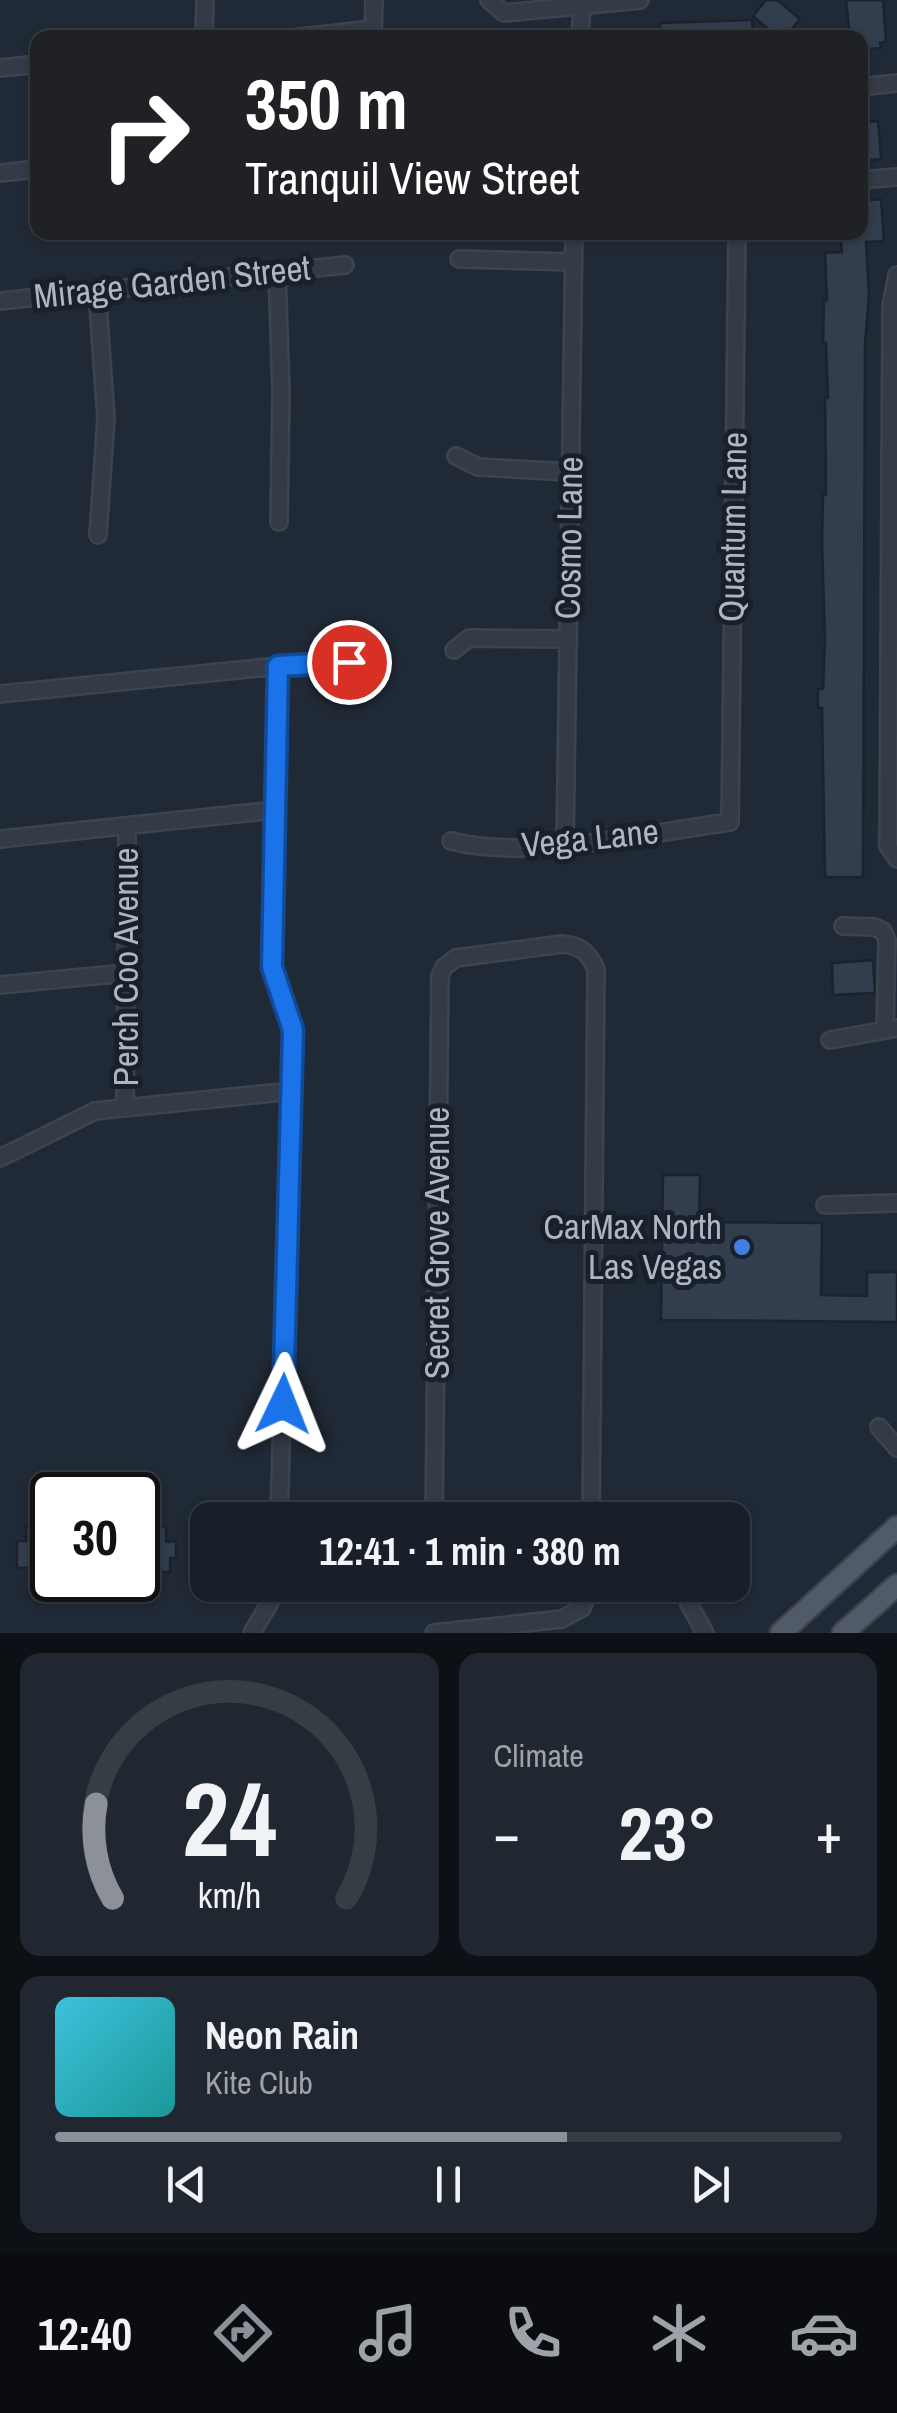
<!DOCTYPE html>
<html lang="en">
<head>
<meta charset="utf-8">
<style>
  body { margin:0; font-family:"Archivo Narrow",sans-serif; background:#212730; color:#f1f3f6; height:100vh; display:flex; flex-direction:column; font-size:38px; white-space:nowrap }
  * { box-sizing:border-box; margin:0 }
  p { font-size:32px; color:#9fa2a8 }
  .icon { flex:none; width:55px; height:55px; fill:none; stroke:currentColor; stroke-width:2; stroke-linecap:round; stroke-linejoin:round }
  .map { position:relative; height:1633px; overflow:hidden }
  .panel { display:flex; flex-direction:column; gap:20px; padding:20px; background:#0d1116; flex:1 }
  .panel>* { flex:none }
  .hud { position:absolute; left:30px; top:30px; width:838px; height:210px; border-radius:20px; box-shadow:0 2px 8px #0004,0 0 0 2px #363d45; background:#202124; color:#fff; overflow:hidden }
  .speed { position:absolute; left:30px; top:1472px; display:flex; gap:20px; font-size:50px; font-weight:700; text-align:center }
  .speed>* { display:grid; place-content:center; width:130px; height:130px; border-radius:50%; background:#181f28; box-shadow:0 2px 8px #0004,0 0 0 2px #363d45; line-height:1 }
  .speed .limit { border:5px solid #111; border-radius:15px; background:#fff; color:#111 }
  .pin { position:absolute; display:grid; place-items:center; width:85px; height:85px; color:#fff; margin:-42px; border:5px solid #fff; border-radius:50%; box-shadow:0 2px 10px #0007 }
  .me { position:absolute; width:110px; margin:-55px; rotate:2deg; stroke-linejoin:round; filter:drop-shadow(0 0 8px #0008) }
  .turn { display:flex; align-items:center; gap:35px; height:210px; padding:0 50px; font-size:45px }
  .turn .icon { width:130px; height:130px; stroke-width:2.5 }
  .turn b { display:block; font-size:70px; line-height:85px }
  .big { font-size:75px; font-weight:800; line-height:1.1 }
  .panel .widget { flex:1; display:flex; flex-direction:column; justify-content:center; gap:15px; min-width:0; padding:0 35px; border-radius:20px; background:#212730 }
  .panel .dial { align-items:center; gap:0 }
  .dial svg { height:260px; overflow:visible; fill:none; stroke:#363d45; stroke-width:7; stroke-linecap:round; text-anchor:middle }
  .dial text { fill:#f1f3f6; stroke:none }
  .song { display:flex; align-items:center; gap:30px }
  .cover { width:120px; height:120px; border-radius:15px; background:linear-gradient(135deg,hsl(190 70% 55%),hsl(180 70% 35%)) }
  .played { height:10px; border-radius:5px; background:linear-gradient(90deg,#8c9099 65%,#363d45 65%) }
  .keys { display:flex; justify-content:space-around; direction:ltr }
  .heat { display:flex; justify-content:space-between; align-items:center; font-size:55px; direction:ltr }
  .panel .tiles { flex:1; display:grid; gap:20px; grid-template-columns:1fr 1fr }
  .widget:last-child { grid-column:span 2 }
  .trip { position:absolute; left:190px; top:1502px; width:560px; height:100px; border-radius:20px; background:#181f28; box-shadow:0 2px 8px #0004,0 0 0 2px #363d45; font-weight:800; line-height:100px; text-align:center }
  .menu { display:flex; height:160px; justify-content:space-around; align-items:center; background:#0a0c10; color:#9fa2a8 }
  .menu .icon { width:70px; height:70px }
  .menu .selected { color:#8c9099 }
  .menu b { font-size:45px; color:#f1f3f6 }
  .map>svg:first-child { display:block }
</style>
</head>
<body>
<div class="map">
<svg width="897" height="1633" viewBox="0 0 897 1633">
  <rect width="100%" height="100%" fill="#202936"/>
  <path fill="#323d4d" stroke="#1b222d" stroke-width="2.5" d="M766 0H777L800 19 784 38H778L753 16Z
    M846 0H883L886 42 880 43 881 48 860 50V38H850Z
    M752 20 753 38H660V23Z
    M878 121 881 159 860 161V123Z
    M881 199 884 241 866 242 869 295 865 344 863 877H825L822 708H818V689H823L825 640 822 544 823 495H826L825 398H828L826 343H823L824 300H827L825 253 842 252 840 232H860V201Z
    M873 960 875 993 833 995 832 963Z
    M663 1175H700L699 1222 822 1223 821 1295 867 1296V1272H897V1322L661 1320Z
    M37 1515H52V1556H49V1568H17V1541H26V1526H37Z
    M138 1515H156V1527H166V1542L176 1541V1558H170V1572H138Z"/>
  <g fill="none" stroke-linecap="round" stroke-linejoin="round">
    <g stroke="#3d4450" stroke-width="20">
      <path id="minor" d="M489 0 504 13 640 0
        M373 36 374 0
        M204 38 205 0
        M292 38 373 29
        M580 38 582 7
        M0 68 38 64
        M860 87 897 83
        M0 173 38 169
        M860 180 897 177
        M459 259 573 262
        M277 271 281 392 279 522
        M897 275 891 306 888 846 897 859
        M97 290 106 418 98 535
        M0 301 345 265
        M456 456 478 467 570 472
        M454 650 469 638 568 639
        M278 666 272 967 293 1031 279 1520
        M0 694 278 666 349 662
        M0 839 275 810
        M451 841C529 861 648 833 730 822L737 232
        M565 844 574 232
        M843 926 874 927 883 931 887 940 885 1030
        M0 985 126 973
        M830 1040 897 1028
        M125 1108 127 826
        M0 1158 95 1111 292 1091
        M825 1205 897 1203
        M879 1427 897 1448
        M434 1520 440 976 444 967 456 958 562 944C580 945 589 953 596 969L591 1520
        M688 1602 705 1633
        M252 1633 272 1599 276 1585
        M434 1633 562 1619 582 1608 591 1585"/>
    </g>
    <g stroke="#3d4450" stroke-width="25">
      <path id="major" d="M781 1633 897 1527
        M843 1633 897 1585"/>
    </g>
    <use href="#minor" stroke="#343b47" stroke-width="15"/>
    <use href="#major" stroke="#515a67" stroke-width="20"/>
  </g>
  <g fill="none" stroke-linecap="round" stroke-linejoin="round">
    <g stroke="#114b97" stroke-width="25">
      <path id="route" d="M283 1404 293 1030 272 967 278 666 349 662"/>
    </g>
    <use href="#route" stroke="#1a73e8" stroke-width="18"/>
  </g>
  <circle fill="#3f7fe0" stroke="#19202b" stroke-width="4" cx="742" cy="1247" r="10"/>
  <g text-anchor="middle" stroke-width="10" stroke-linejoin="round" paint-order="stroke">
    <g font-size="35" fill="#aeb6c4" stroke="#19202b">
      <text transform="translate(172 282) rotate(-6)" y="12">Mirage Garden Street</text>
      <text transform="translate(733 527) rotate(-89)" y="12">Quantum Lane</text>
      <text transform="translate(569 538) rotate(-89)" y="12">Cosmo Lane</text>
      <text transform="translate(590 838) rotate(-6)" y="12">Vega Lane</text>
      <text transform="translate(126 967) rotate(-90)" y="12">Perch Coo Avenue</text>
      <text transform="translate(437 1243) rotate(-90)" y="12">Secret Grove Avenue</text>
    </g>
    <g font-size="35" fill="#aeb6c4" stroke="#19202b" text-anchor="end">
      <text x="722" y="1239">CarMax North<tspan x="722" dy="40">Las Vegas</tspan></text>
    </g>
  </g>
</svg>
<div class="speed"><div class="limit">30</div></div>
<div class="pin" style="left:349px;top:662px;background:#d93025"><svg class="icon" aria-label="arrive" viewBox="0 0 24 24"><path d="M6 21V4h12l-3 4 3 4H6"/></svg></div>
<svg class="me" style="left:283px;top:1404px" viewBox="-20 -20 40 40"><path d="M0-17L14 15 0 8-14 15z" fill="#1a73e8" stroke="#fff" stroke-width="4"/></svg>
<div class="trip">12:41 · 1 min · 380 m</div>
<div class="hud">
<div class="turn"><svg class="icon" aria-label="right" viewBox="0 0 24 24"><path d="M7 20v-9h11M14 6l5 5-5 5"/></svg><div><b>350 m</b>Tranquil View Street</div></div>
</div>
</div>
<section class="panel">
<div class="tiles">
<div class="widget dial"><svg viewBox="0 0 100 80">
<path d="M14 69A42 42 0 1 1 86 69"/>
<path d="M14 69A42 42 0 0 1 9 40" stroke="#8c9099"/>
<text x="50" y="56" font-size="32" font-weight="700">24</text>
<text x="50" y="72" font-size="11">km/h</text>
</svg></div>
<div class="widget"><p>Climate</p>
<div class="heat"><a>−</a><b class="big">23°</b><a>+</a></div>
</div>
<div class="widget">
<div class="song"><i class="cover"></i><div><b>Neon Rain</b><p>Kite Club</p></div></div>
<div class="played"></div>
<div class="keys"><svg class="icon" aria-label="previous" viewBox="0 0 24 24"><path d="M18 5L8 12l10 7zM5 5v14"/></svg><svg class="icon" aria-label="pause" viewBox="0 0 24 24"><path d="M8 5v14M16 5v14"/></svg><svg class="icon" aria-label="next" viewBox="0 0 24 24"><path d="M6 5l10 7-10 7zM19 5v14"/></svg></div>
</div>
</div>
</section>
<nav class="menu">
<b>12:40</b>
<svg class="icon selected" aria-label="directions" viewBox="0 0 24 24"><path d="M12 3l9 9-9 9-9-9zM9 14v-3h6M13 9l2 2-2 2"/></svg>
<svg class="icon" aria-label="music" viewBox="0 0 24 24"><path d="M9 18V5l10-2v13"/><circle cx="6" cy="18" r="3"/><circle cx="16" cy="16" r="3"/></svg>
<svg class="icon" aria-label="phone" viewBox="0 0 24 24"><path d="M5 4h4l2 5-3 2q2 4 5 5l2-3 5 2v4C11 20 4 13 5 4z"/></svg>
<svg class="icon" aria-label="climate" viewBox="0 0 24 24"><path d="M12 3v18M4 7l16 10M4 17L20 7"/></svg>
<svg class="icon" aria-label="car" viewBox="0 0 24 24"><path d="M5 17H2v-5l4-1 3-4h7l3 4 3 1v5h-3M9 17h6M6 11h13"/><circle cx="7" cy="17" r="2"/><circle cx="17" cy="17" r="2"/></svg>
</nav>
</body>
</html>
